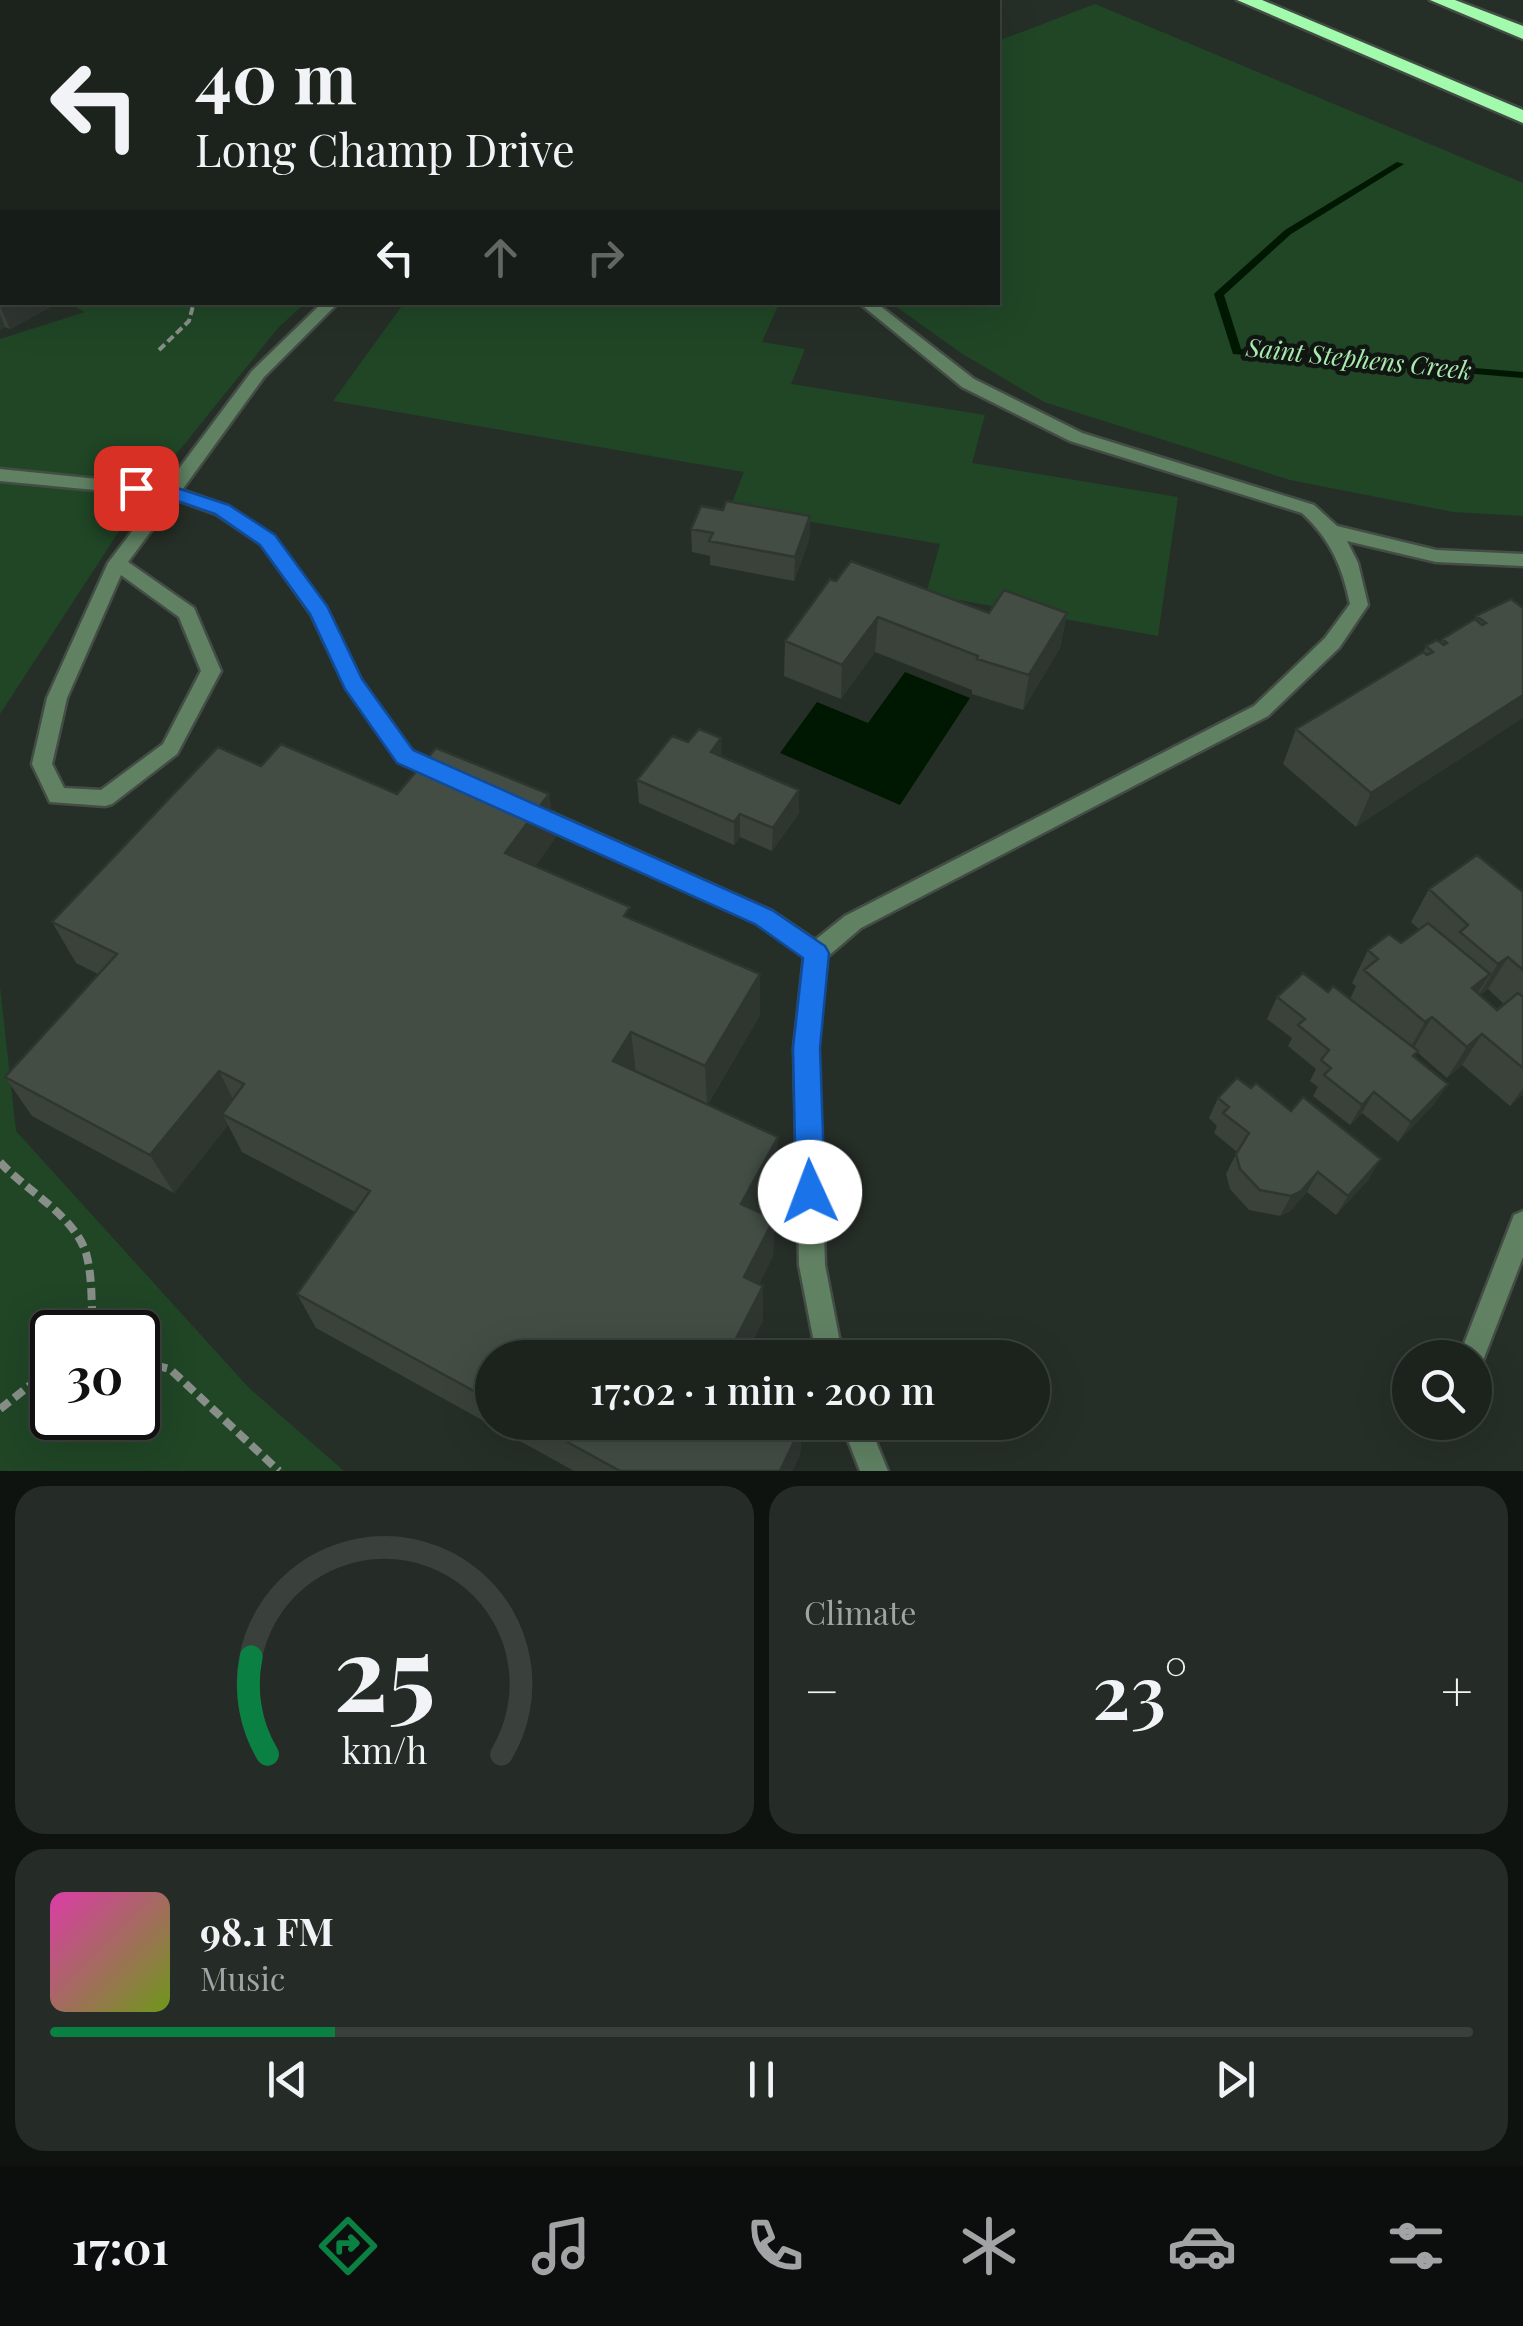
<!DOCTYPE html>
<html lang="en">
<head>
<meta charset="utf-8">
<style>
  body { margin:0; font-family:"Playfair Display",serif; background:#252b26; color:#f1f3f6; height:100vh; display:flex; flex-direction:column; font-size:38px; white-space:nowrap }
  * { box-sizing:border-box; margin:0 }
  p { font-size:32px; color:#a0a4a4 }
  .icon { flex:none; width:55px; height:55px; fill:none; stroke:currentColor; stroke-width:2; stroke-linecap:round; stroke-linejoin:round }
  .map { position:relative; height:1471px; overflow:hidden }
  .sheet { display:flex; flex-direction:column; gap:15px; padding:15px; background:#0f1310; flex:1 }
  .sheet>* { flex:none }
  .hud { position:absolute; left:0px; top:0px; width:1000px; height:305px; box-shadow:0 10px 40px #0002,0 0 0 2px #3a403b; background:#1c231d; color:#f1f3f6; overflow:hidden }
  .buttons { position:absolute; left:1392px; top:1340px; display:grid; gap:20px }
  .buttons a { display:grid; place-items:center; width:100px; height:100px; border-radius:50%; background:#1c231d; box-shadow:0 10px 40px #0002,0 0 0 2px #3a403b; font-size:50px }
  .speed { position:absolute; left:30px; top:1310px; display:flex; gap:20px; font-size:50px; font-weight:700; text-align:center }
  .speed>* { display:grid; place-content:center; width:130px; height:130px; border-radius:50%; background:#1c231d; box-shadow:0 10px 40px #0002,0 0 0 2px #3a403b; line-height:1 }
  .speed .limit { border:5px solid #111; border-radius:15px; background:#fff; color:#111 }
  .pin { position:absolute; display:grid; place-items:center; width:85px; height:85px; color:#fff; margin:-42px; border-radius:20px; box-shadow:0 5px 15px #0006 }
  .me { position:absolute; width:110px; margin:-55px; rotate:358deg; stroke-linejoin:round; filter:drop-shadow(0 0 8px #0008) }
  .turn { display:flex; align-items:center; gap:35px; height:210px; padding:0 30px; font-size:45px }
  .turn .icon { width:130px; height:130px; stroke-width:2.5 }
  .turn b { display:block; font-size:70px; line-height:85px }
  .lanes { display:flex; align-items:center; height:95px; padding:0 30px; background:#0003; justify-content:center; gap:50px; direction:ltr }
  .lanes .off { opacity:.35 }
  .big { font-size:75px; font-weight:600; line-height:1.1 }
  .sheet .tile { flex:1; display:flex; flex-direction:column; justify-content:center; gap:15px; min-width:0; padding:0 35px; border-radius:30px; background:#252b26 }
  .sheet .dial { align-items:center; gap:0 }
  .dial svg { height:260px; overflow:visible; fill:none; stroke:#3a403b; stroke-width:7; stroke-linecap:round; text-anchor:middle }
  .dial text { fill:#f1f3f6; stroke:none }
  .song { display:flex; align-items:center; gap:30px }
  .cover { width:120px; height:120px; border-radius:15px; background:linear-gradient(135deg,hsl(320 70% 55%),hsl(80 70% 35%)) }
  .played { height:10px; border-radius:5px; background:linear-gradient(90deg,#0b8043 20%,#3a403b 20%) }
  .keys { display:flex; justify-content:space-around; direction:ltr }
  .heat { display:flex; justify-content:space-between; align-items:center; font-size:55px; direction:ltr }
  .sheet .tiles { flex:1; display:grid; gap:15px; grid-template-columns:1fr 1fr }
  .tile:last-child { grid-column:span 2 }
  .trip { position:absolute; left:475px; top:1340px; width:575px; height:100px; border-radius:50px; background:#1c231d; box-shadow:0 10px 40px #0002,0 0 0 2px #3a403b; font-weight:600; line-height:100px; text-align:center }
  .tab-bar { display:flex; height:160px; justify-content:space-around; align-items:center; background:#0b0e0c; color:#a0a4a4 }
  .tab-bar .icon { width:70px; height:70px }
  .tab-bar .on { color:#0b8043 }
  .tab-bar b { font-size:45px; color:#f1f3f6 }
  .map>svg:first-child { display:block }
</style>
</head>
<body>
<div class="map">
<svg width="1523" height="1471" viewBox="0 0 1523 1471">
  <rect width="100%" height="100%" fill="#262f27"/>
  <path fill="#204626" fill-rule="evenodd" d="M0 0H602L603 2H2V269Z
    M1095 4 1523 183V516L1453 512 1290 480 1044 402 961 353 891 303 998 302V41Z
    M67 303H305L278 328 140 499 0 714V339L85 312Z
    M404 303H779L762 342 805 349 791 384 985 415 972 463 1178 497 1158 636 926 594 940 544 730 508 744 472 333 401Z
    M0 987 16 1131 249 1388 344 1471H0ZM52 1332H138V1418H52Z"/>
  <path fill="#001802" d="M905 672 970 698 900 805 780 753 817 702 868 723Z"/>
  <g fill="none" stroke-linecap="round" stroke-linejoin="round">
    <path fill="#001802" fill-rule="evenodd" d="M1397 162 1404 164 1291 234 1224 295 1241 349 1523 372V378L1233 354 1214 294 1216 292 1285 230Z"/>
    <g stroke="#444d45" stroke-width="5">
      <path id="lane" d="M171 486 180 492 128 562 194 608 221 671 177 754 112 804 105 806 50 802 32 764 47 698 108 563 165 488ZM121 575 179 617 201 671 163 744 101 790 64 788 52 764 67 698Z"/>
    </g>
    <g stroke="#444d45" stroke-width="5">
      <path id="street" d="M323 302H339L264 377 182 490 228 506 273 536 326 607 361 680 412 751 453 769 456 775 453 781 446 783 398 761 346 688 311 614 261 544 216 514 169 497 0 481V469L166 486 252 371Z
        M858 302H875L974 379 1082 433 1314 505 1337 526 1436 550 1523 554V566L1436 562 1347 541 1358 563 1368 605 1339 648 1268 716 861 928 827 957 818 1048 825 1265 843 1358H817L799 1265 794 1048 804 957 756 923 525 819 522 813 525 807H539L772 911 815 940 845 916 1254 706 1325 638 1350 604C1342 566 1331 540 1302 513L1070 441 962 387Z
        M1523 1211V1257L1482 1363 1475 1366V1358H1461L1460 1354 1514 1215Z
        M841 1422H868L888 1471H860Z"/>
    </g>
    <g stroke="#444d45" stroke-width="5">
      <path id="highway" d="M1237 0H1262L1523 110V123Z
        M1430 0H1455L1523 26V39Z"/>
    </g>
    <path stroke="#888f89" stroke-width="4" stroke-dasharray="8 4" stroke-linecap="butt" d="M159 350 189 321 194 302"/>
    <path stroke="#888f89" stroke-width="8" stroke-dasharray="12 6" stroke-linecap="butt" d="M0 1162C25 1190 74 1215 86 1253 93 1278 91 1306 93 1332
      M138 1361 170 1369 279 1471
      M0 1409 52 1368"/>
    <use href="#lane" fill="#608263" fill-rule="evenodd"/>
    <use href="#street" fill="#608263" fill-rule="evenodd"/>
    <use href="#highway" fill="#a2fbad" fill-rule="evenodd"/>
  </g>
  <path fill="#3a423a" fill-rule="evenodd" d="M630 0H653L649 2H630Z
    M697 0H844V2H702Z
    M0 257 2 302H47L49 308 10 329 5 327 0 329Z
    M723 510 810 516 809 540 794 581 710 565V556L692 552 691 529Z
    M836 581 989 613H1067L1060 648 1023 710 972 694V690L875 652 841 699 784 676 785 641Z
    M1523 608 1356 827 1283 764 1296 729 1423 653 1426 646 1440 642 1442 639 1475 619 1476 616Z
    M722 757 799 790V813L772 851 740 837 734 845 639 803 637 780Z
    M261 766 397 794 556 837 535 866 631 919 760 1015 708 1104 777 1175 758 1212 774 1219 773 1256 759 1284 763 1286V1321L744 1358H492V1422H797L802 1425 800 1455 792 1471H574L316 1328 297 1294 355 1212 242 1152 228 1125 174 1193 32 1116 5 1077 98 974 76 963 52 922Z
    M1429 889 1523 892V1094L1510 1106 1462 1065 1447 1078 1417 1052 1414 1057 1448 1084 1434 1104 1398 1142 1362 1113 1350 1125 1313 1096 1318 1087 1310 1081 1316 1069 1288 1046 1292 1038 1267 1019 1277 997 1328 992 1350 999 1356 986 1352 983 1368 950 1401 943 1419 929 1411 922ZM1488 989 1504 1004 1497 1010 1480 995Z
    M1218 1098 1369 1179 1336 1215 1307 1192 1290 1211 1280 1216 1249 1210 1230 1189 1226 1174 1237 1152 1214 1133 1217 1126 1209 1118Z"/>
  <path fill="#2f3630" d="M815 0H844V2H808Z
    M2 291V302H47L49 308 10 329 0 306V293Z
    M0 314 5 327 0 329Z
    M810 516 809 540 794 581 795 557Z
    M1067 613 1060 648 1023 710 1029 675Z
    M878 617 875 652 841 699 842 665Z
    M1523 695V718L1356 827 1371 793Z
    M721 738 722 762 711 752Z
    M799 790V813L772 851 773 828Z
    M549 794 556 837 513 896 505 853Z
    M740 814V837L734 845V822Z
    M1508 957 1488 989 1478 996 1498 964Z
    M760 974V1015L707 1105 705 1066Z
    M1490 974 1470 1005 1472 988Z
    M1432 1017 1413 1049 1407 1054 1425 1022Z
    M631 1032 636 1073 613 1061Z
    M1482 1034 1462 1065 1447 1078 1467 1047Z
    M219 1071 239 1111 222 1114 228 1125 174 1193 150 1155Z
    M1448 1084 1434 1104 1398 1142 1411 1122Z
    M1523 1088V1094L1510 1106Z
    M1374 1092 1362 1113 1350 1125 1362 1105Z
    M778 1137 777 1175 742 1240 741 1204Z
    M1381 1159 1369 1179 1336 1215 1348 1196Z
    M1318 1172 1307 1192 1290 1211 1280 1216 1291 1196Z
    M774 1219 773 1256 744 1312V1277Z
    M763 1286V1321L744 1358H726Z
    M802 1425 800 1455 792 1471H780Z"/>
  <path fill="#434d44" stroke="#2f3630" stroke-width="2.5" d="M745 0H815L808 2H738Z
    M2 255V291L0 293V257Z
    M726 501 810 516 795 557 709 541 713 533 691 529 701 506 723 510Z
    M851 561 989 613 1004 590 1067 613 1029 675 977 659 978 656 878 617 842 665 785 641 830 579 836 581Z
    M1511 599 1523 608V695L1371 793 1296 729 1423 652 1427 655 1433 652 1426 646 1437 640 1444 645 1447 643 1442 639 1475 619 1482 625 1486 623 1476 616Z
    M699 729 721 738 711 752 799 790 773 828 740 814 734 822 637 780 672 736 688 742Z
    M281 744 397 794 436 748 549 794 505 853 630 907 624 916 760 974 705 1066 631 1032 613 1061 778 1137 741 1204 774 1219 744 1277 763 1286 726 1358H492V1401L297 1294 370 1191 222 1114 244 1084 219 1071 150 1155 5 1077 117 954 52 922 218 747 261 766Z
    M1477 855 1523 892V970L1508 957 1498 964 1460 932 1468 925 1429 889Z
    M1428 923 1490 974 1472 988 1497 1010 1518 993 1523 997V1068L1482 1034 1467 1047 1432 1017 1425 1022 1364 970 1378 959 1368 950 1389 934 1401 943Z
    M1303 973 1328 992 1333 986 1418 1051 1413 1056 1448 1084 1411 1122 1374 1092 1362 1105 1324 1075 1331 1068 1321 1060 1329 1050 1298 1025 1305 1019 1277 997Z
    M1237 1078 1251 1088 1256 1083 1291 1111 1303 1097 1381 1159 1348 1196 1318 1172 1301 1191 1291 1196 1260 1190 1240 1169 1236 1154 1249 1133 1223 1113 1229 1107 1218 1098Z
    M531 1422H797L802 1425 780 1471H620Z"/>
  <path fill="#1a73e8" stroke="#114b97" stroke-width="2.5" d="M136 481 171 486 229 505 275 535 327 606 362 679 413 750 772 910 825 946 829 953 820 1048 825 1192 821 1202 810 1206 800 1202 796 1192 793 1048 803 958 755 924 397 763 345 689 310 614 260 545 215 514 169 498 129 492 126 488Z"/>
  <g text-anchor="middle" stroke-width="9" stroke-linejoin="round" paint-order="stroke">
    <g font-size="25" font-style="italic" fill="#a8ebaf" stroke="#121612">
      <text transform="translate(1359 359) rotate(6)" y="9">Saint Stephens Creek</text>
    </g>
  </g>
</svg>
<div class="buttons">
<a><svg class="icon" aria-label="search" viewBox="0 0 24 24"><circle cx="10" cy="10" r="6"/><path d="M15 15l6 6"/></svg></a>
</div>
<div class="speed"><div class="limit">30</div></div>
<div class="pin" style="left:136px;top:488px;background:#d93025"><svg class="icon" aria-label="arrive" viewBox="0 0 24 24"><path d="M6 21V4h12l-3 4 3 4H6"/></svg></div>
<svg class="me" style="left:810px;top:1192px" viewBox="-20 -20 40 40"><circle r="19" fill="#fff"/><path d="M0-13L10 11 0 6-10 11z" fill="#1a73e8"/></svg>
<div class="trip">17:02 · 1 min · 200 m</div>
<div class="hud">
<div class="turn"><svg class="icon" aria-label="left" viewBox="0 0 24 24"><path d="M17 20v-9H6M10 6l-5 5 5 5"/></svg><div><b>40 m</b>Long Champ Drive</div></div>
<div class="lanes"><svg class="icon" aria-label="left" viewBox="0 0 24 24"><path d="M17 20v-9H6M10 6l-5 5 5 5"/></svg><svg class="icon off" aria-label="ahead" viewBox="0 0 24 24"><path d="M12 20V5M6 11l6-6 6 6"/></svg><svg class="icon off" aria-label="right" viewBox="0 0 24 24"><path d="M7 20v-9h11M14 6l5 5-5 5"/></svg></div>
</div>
</div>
<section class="sheet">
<div class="tiles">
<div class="tile dial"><svg viewBox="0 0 100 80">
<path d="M14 69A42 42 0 1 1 86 69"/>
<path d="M14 69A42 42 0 0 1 9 39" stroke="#0b8043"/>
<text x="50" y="56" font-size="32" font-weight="700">25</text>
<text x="50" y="72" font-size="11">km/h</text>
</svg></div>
<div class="tile"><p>Climate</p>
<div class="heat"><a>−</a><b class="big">23°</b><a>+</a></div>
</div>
<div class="tile">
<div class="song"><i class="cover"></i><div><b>98.1 FM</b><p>Music</p></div></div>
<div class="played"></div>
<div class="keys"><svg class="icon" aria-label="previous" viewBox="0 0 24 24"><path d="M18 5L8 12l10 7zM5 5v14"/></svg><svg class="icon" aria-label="pause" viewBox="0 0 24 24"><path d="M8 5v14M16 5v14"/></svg><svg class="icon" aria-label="next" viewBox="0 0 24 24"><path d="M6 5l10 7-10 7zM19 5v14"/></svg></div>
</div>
</div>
</section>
<nav class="tab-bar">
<b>17:01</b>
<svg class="icon on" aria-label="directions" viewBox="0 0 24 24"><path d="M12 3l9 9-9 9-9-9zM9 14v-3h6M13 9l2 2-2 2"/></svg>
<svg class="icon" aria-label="music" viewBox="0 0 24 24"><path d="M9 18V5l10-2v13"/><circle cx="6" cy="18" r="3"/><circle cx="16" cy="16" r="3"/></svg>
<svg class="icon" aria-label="phone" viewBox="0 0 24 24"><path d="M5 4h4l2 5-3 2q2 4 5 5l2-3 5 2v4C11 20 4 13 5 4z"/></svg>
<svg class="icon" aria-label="climate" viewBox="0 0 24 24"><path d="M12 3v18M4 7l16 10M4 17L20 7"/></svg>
<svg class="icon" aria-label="car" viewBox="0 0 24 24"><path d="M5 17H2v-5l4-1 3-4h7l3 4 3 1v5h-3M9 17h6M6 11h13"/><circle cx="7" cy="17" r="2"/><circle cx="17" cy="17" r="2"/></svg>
<svg class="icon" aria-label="filters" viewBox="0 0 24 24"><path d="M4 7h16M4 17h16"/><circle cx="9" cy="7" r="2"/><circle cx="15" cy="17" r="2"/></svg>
</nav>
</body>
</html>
